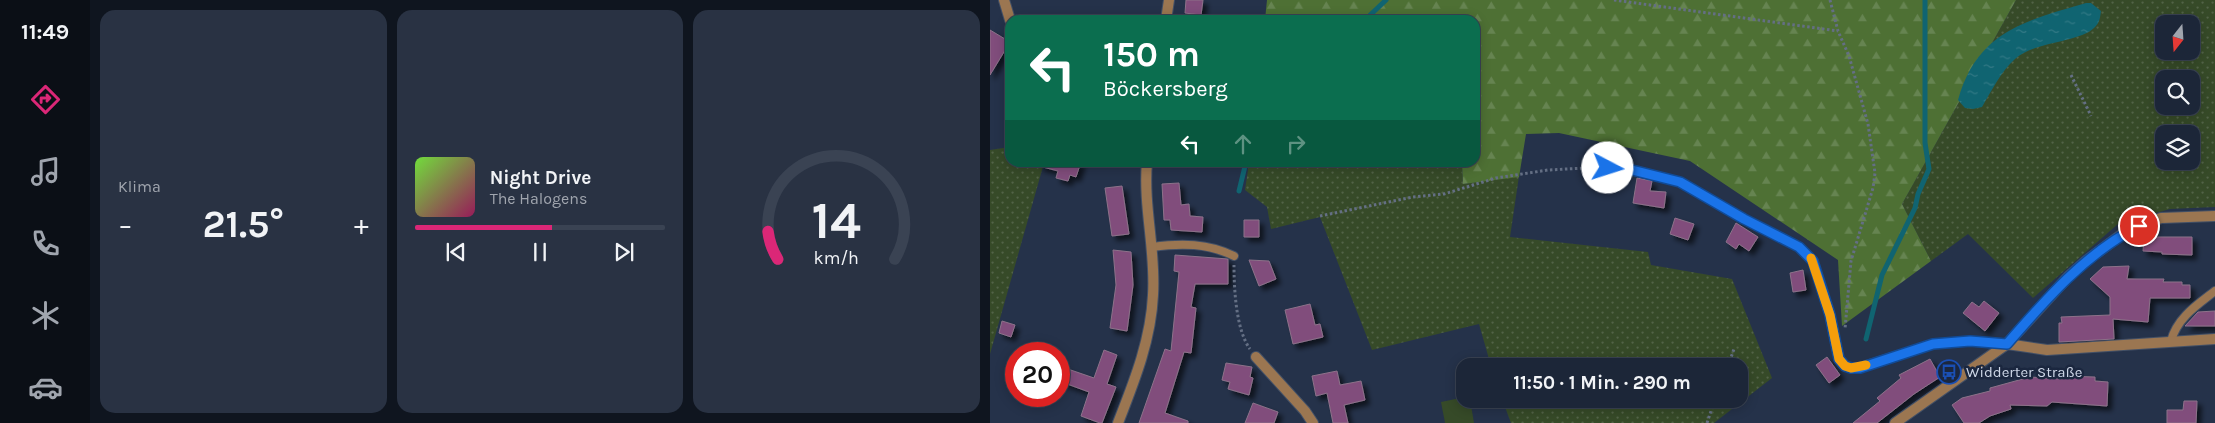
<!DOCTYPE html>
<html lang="de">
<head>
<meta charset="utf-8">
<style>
  body { margin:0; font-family:Karla,sans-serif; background:#293243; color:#f1f3f6; height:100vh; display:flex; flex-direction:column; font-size:19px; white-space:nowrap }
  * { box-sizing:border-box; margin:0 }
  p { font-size:16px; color:#a0a5ae }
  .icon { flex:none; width:28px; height:28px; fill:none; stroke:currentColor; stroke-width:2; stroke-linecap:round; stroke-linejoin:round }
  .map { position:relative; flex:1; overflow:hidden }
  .details { display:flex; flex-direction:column; gap:10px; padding:10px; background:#0f151f; width:900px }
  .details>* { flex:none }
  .hud { position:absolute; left:15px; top:15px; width:475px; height:152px; border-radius:15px; box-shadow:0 2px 12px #0003,0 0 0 1px #3a4353; background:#0b6e4f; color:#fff; overflow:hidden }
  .needle { width:32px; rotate:197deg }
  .buttons { position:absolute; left:1165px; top:15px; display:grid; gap:10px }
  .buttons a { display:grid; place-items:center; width:45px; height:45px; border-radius:10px; background:#1c2638; box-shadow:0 2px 12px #0003,0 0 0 1px #3a4353; font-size:25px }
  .speed { position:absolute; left:15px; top:342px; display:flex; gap:10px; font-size:25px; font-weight:700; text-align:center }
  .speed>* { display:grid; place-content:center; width:65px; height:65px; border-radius:50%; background:#1c2638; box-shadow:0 2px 12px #0003,0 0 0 1px #3a4353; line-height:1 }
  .speed .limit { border:8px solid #d22; background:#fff; color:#111 }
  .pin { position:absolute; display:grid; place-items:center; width:42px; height:42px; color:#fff; margin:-21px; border:2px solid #fff; border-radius:50%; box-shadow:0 1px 5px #0007 }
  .me { position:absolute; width:55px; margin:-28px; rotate:95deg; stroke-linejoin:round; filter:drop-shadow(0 0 4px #0008) }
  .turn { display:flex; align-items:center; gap:18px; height:105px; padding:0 15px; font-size:22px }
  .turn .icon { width:65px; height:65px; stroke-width:2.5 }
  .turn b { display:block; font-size:35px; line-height:42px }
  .lanes { display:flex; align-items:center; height:48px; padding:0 15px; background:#0003; justify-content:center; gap:25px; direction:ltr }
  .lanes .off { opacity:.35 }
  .big { font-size:38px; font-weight:700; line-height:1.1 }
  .details .tile { flex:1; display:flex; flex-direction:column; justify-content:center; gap:8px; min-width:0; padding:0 18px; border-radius:15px; background:#293243 }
  .details .dial { align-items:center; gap:0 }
  .dial svg { height:130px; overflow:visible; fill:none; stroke:#3a4353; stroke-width:7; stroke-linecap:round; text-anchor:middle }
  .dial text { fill:#f1f3f6; stroke:none }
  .song { display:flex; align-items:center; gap:15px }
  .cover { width:60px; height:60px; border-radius:8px; background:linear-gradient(135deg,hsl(100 70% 55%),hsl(330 70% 35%)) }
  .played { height:5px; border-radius:2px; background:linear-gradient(90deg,#db2777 55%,#3a4353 55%) }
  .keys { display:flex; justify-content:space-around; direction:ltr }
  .heat { display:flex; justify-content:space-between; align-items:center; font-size:28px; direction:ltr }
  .details .tiles { flex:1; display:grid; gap:10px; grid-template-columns:repeat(3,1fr) }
  .trip { position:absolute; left:466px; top:358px; width:292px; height:50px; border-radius:15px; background:#1c2638; box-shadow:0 2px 12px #0003,0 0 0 1px #3a4353; font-weight:700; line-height:50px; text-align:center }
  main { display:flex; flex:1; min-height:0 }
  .dock { display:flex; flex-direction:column; width:90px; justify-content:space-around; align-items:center; background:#0b0f16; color:#a0a5ae }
  .dock .icon { width:35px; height:35px }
  .dock .active { color:#db2777 }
  .dock b { font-size:22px; color:#f1f3f6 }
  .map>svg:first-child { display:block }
</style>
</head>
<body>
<main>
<nav class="dock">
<b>11:49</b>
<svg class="icon active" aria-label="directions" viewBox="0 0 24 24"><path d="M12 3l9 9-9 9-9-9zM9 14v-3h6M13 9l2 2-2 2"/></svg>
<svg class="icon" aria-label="music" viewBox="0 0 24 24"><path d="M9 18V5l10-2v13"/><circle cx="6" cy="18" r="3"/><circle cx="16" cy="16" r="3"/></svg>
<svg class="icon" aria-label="phone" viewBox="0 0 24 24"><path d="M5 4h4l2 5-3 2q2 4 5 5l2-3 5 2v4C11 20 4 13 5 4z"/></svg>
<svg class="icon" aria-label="climate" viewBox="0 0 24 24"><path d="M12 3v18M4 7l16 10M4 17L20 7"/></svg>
<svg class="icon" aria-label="car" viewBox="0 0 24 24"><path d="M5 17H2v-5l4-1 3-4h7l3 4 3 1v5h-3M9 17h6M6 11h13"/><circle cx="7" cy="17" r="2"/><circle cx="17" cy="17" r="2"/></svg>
</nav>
<section class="details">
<div class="tiles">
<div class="tile"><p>Klima</p>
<div class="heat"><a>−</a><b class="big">21.5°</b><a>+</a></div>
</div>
<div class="tile">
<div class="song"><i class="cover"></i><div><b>Night Drive</b><p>The Halogens</p></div></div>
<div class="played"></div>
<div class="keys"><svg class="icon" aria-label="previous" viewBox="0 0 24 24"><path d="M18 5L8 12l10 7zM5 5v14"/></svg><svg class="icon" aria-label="pause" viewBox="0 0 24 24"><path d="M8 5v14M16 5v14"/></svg><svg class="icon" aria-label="next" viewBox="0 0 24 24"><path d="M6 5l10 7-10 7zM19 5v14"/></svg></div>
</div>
<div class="tile dial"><svg viewBox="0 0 100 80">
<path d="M14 69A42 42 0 1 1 86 69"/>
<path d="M14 69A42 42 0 0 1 8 52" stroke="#db2777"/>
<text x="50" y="56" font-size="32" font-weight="700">14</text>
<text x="50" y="72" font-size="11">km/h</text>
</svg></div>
</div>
</section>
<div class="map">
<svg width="1225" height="423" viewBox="0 0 1225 423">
  <defs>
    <pattern id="grass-dots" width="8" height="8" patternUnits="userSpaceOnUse" patternTransform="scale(1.25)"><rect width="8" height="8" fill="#364a28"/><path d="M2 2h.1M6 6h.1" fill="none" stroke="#526347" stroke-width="1.8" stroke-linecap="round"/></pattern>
    <pattern id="forest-firs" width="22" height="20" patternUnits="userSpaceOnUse" patternTransform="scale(1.25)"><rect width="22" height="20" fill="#4e7034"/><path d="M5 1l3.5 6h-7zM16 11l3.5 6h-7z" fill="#668451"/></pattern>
    <pattern id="water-ripples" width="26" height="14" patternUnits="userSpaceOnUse" patternTransform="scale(1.25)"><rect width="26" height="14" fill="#106471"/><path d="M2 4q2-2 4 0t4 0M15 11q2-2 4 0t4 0" fill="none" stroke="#327985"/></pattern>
    <filter id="shadow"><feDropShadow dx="4.5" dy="4.5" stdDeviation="2.5" flood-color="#0009"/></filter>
  </defs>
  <rect width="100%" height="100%" fill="#25324a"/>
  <path fill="url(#grass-dots)" fill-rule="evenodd" d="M1026 0H1225V207L1180 209 1128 224 1043 298 978 234 941 261 912 204ZM1174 24H1201V51H1174ZM1174 79H1201V106H1174ZM1174 134H1201V161H1174Z
    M20 147V162L54 163 0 354V150Z
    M259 163H472L473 184 529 176 520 237 658 252 661 265 742 279 782 378 724 423H521L512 399H750V366H501L489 324 382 350 330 217 281 229 277 207 255 190Z"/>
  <path fill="url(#forest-firs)" d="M277 0H1026L912 204 941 261 852 326 848 260 700 161 569 133 536 134 529 177 473 184 472 163 485 162V20H275Z"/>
  <path fill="#364a28" d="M475 397 480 399 484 423H455L451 402Z"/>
  <path fill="url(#water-ripples)" d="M1096 3H1101L1111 11C1110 17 1110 23 1104 28 1088 43 1045 41 1025 59 1011 71 1001 92 992 107L983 109 975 108 968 100C987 32 1034 21 1096 3Z"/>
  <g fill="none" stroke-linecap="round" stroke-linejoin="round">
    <path stroke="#106471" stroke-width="5" d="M375 20 396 0
      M249 191 256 162
      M876 339 892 275 925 208 928 194 939 169 935 143V0"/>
  </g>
  <path fill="#814d7b" stroke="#8d728a" filter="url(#shadow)" d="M196 0H213L211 15 195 13Z
    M0 30 20 42 0 75Z
    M50 162H91L86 177 80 175 78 181 66 178 68 171 49 166Z
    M647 178 662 181 660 191 676 192 674 208 643 203Z
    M189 183 191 205 199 204 200 216 213 217 212 232 181 230 180 220H174L172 184Z
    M132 186 139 234 122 236 115 188Z
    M685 218 704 224 698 240 680 234Z
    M254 220H269V237H254Z
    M746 223 768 237 759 251 749 244 746 249 736 242Z
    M1154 237H1202V255L1172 254V252L1153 251Z
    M123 250 141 252 143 285 137 331 120 328 126 285Z
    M185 255 238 259V284H205L201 307 206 308 201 353 194 352 175 413 198 421V423H149L175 349 181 351 189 272 184 271Z
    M259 260 279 261 286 279 269 286Z
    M1139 266 1137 279H1174L1173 282H1192V285H1200V298H1160L1158 322 1123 319 1124 339 1069 342V323H1072L1071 317 1120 315V297L1100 279 1113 267Z
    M813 270 816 290 803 292 800 273Z
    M994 301 1009 313 995 331 973 313 982 302 989 307Z
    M320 304 325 325 330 324 333 337 303 344 295 310Z
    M1225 311V326H1195L1208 312Z
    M12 321 25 325 21 337 9 333Z
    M114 350 127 355 117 384 126 387 112 423H110L91 416 99 392 69 381V366L104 378Z
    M837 357 850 375 839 383 826 365Z
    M940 359 950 377 924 394 887 423H863L890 401 887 398 911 378 909 375Z
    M236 363 262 367 260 377 263 378 259 395 238 389 240 382 232 380Z
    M347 371 350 385 371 381 375 400 354 405 358 423H343L337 393 326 396 322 376Z
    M1072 376 1105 377V381L1118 382 1117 406 1062 402 1057 406 1020 405 1021 409 1000 416 989 423H974L962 405 972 398 1000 391V388L1040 377 1072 379Z
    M1194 401H1207L1206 423H1177V410H1193Z
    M263 403 288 412 284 423H255Z"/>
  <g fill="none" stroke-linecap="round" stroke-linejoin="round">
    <g stroke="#435066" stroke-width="10">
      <path id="service" d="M607 167 641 169 690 182 754 219 809 247 823 261 840 315 849 359 855 366 861 368 870 367 943 344 980 341 1017 344
        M162 247C191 243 218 243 244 256
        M1181 341C1187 318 1207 305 1225 291"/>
    </g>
    <g stroke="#435066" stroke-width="12">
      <path id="minor" d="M14 0 20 20
        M176 20 179 0
        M1017 344 1057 350 1225 339
        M266 357 315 411 323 423
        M128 423C144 382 161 340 163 295 166 250 153 207 157 162
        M905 423 1017 344 1078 277 1096 261 1131 235 1149 226 1171 218 1225 216"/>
    </g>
    <path stroke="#646f84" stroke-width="3" stroke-dasharray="2.5 2.5" stroke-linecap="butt" d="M624 0 848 31
      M840 0 848 31 859 56 878 124 885 173 883 188 861 261 855 329
      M1081 75 1101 116
      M330 216 423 197 454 194 506 178 558 170 596 168
      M244 265C244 289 246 330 260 349
      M738 366 744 349
      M717 423 725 399"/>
    <use href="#service" stroke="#9b7651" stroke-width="8"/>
    <use href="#minor" stroke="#9b7651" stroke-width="10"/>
  </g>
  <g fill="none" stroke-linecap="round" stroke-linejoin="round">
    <g stroke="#114b97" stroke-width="12">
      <path id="route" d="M618 168 642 170 690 182 754 219 809 247 823 261 840 315 849 359 855 366 861 368H870L943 344 980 341 1017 344C1056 299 1096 253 1149 226"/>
    </g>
    <use href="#route" stroke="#1a73e8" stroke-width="9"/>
    <path stroke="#f59e0b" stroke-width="9" d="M821 258 840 315 849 359 855 366 861 368 876 365"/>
  </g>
  <defs>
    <g id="bus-ring" transform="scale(1.25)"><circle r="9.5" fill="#1b273f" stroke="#1a4fb4" stroke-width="1.5"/><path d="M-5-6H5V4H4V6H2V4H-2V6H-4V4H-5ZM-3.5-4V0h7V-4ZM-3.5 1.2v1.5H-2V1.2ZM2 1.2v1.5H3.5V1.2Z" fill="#1a4fb4"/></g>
  </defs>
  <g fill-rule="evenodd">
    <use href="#bus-ring" x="959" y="372"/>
  </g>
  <g text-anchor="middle" stroke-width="5" stroke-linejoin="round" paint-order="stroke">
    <g font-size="15" fill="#ced7e7" stroke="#1b273f" text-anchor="start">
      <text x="976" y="377">Widderter Straße</text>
    </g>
  </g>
</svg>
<div class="buttons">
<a><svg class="needle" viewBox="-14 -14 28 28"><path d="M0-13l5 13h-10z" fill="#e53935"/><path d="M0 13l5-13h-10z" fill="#a0a5ae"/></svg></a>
<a><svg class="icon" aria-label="search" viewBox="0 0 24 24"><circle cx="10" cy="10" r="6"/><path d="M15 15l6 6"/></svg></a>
<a><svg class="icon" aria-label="layers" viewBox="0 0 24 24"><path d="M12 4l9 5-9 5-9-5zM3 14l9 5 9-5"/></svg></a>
</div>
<div class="speed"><div class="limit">20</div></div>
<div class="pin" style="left:1149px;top:226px;background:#d93025"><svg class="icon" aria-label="arrive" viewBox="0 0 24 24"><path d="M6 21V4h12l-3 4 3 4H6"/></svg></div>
<svg class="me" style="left:618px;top:168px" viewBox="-20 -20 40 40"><circle r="19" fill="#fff"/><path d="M0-13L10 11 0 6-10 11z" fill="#1a73e8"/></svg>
<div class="trip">11:50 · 1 Min. · 290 m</div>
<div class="hud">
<div class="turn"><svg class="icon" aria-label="left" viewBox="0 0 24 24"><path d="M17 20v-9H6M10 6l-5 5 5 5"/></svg><div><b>150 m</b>Böckersberg</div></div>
<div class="lanes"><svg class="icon" aria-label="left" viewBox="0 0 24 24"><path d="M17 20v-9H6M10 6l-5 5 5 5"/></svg><svg class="icon off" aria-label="ahead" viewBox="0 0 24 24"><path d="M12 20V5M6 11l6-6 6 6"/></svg><svg class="icon off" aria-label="right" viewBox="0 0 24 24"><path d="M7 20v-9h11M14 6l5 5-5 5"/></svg></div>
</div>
</div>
</main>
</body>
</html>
